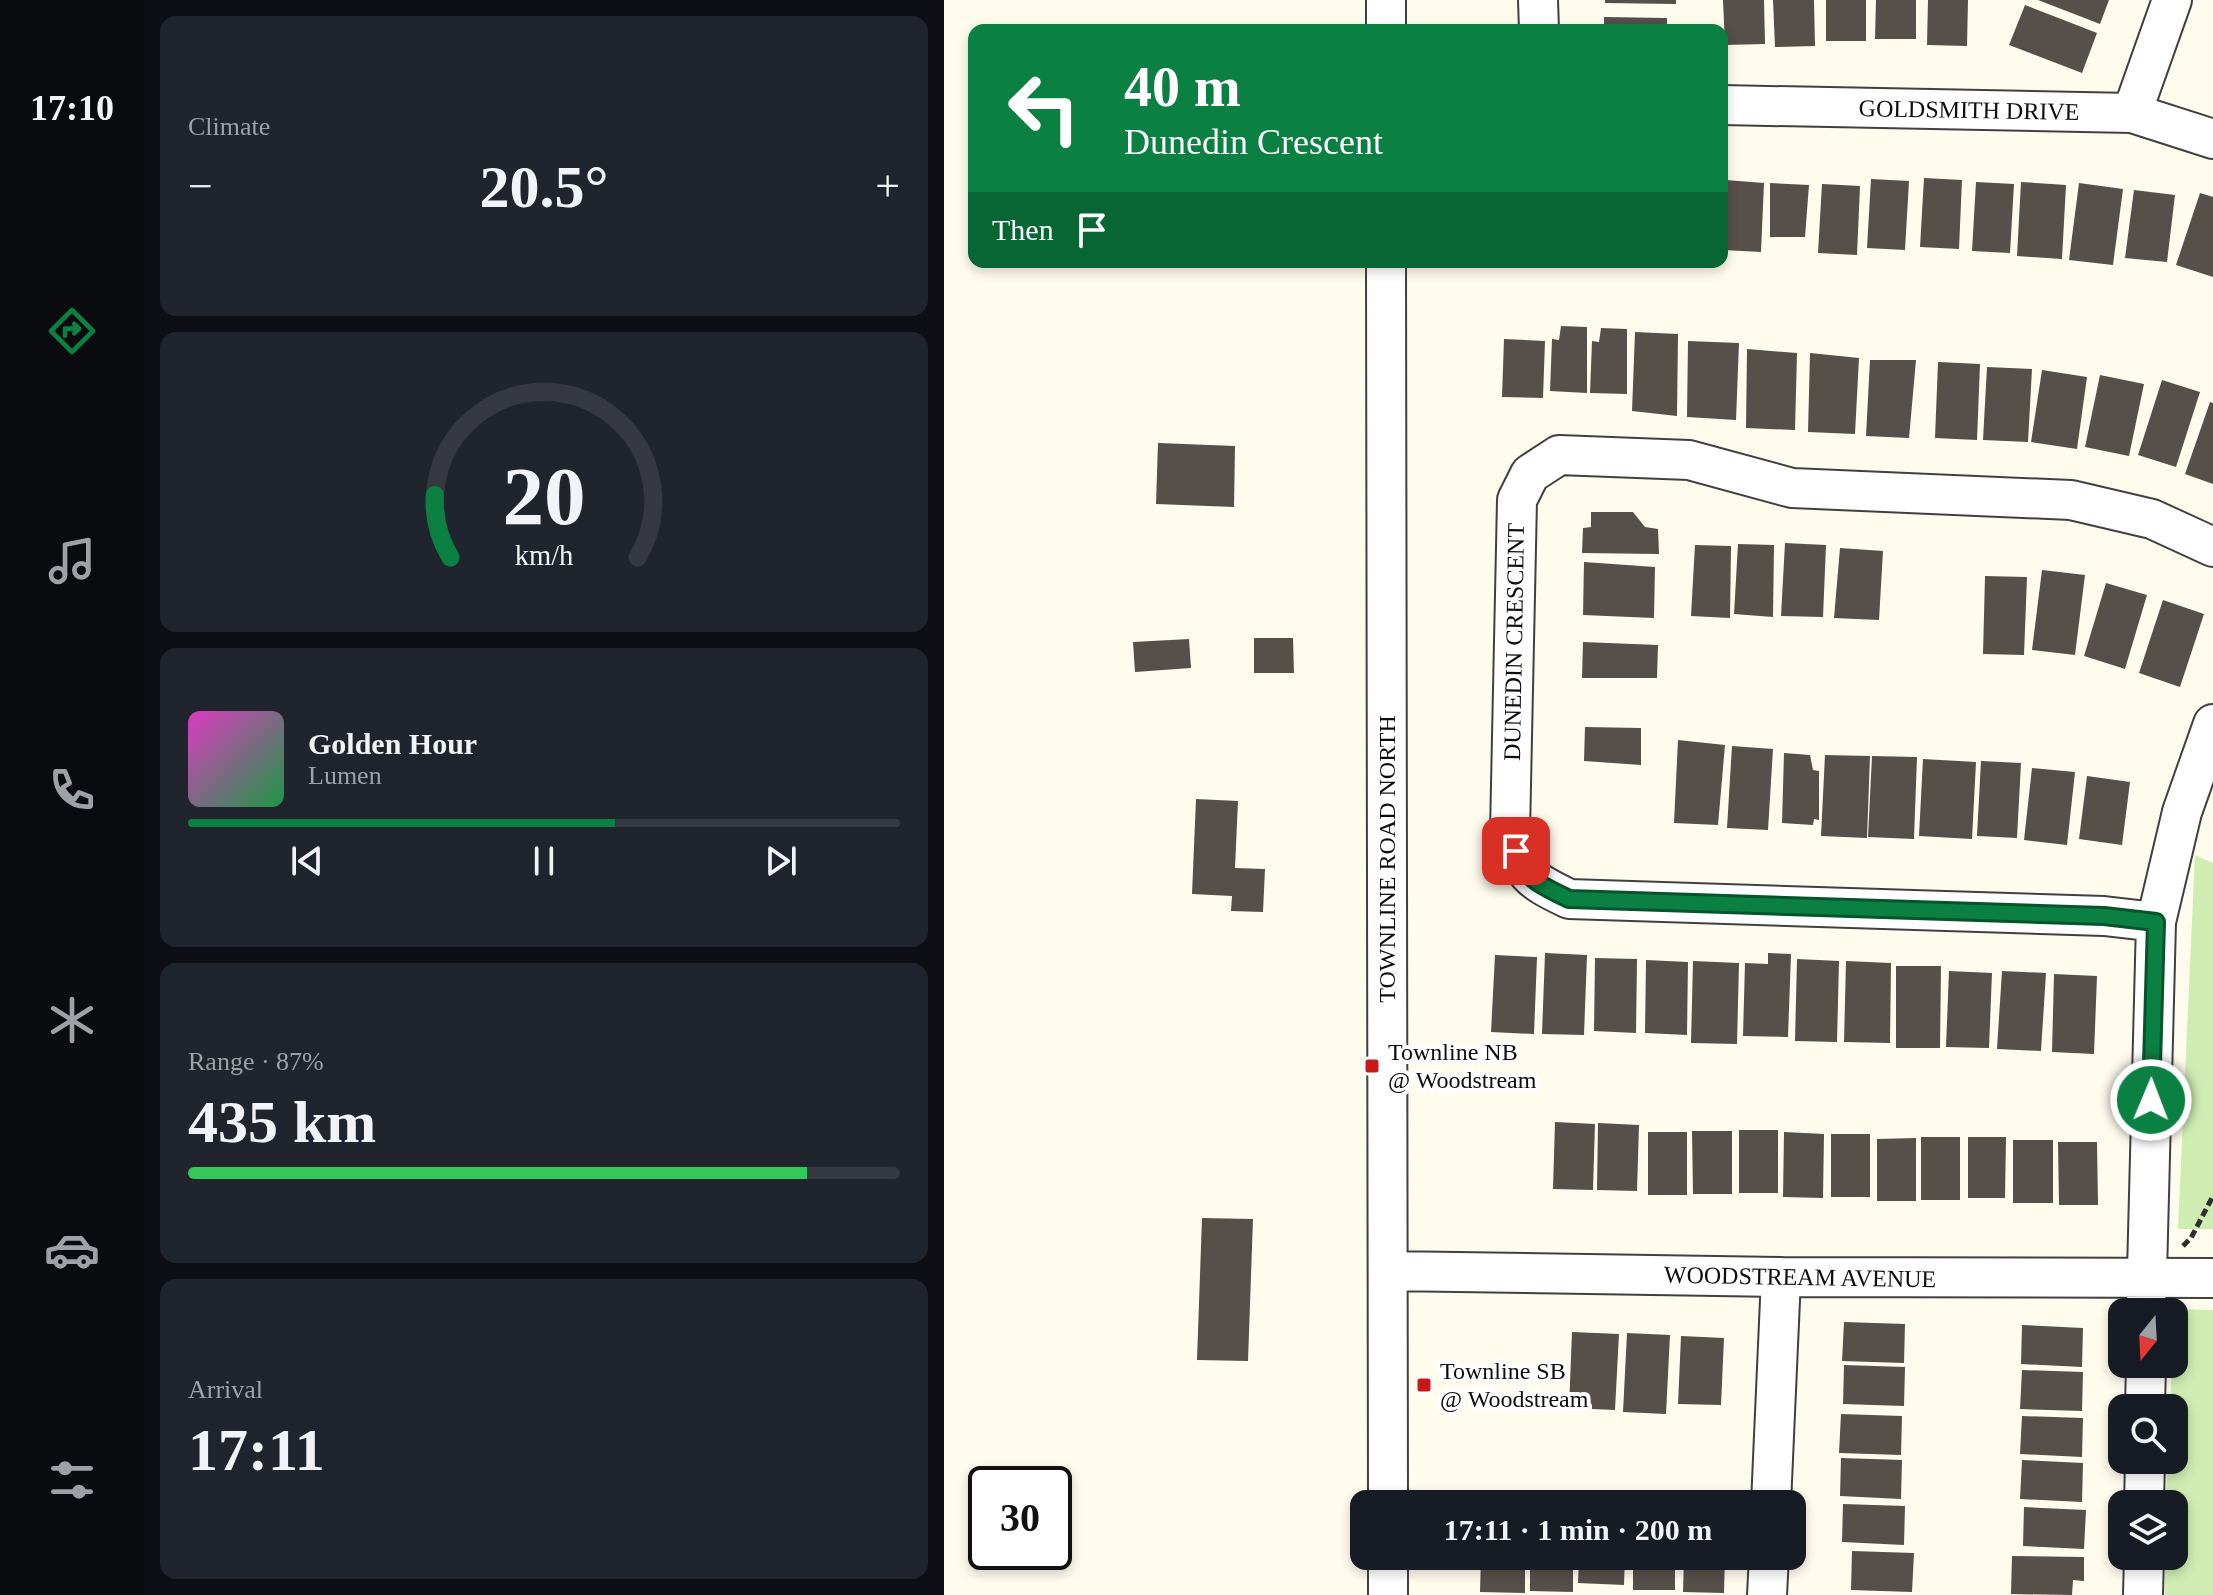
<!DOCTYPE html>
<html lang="en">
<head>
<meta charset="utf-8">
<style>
  body { margin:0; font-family:Georgia,serif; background:#20242c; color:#f1f3f6; height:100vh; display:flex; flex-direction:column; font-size:30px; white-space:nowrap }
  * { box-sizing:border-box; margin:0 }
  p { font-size:26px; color:#9ea1a6 }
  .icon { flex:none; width:44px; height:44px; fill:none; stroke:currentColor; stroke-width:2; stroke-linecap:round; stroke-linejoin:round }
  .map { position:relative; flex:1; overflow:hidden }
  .side { display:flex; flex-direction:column; gap:16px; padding:16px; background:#0d0f14; width:800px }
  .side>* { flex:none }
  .banner { position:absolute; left:24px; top:24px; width:760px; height:244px; border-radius:16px; box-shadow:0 4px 12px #0003; background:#0b8043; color:#fff; overflow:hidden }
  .needle { width:52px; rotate:198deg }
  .fabs { position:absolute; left:1164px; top:1298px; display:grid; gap:16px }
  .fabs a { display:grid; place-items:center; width:80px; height:80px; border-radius:16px; background:#171b24; box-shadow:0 4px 12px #0003; font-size:40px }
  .speed { position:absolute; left:24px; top:1466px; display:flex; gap:16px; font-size:40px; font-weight:700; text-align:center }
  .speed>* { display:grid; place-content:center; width:104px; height:104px; border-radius:50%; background:#171b24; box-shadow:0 4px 12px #0003; line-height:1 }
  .speed .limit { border:4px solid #111; border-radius:12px; background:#fff; color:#111 }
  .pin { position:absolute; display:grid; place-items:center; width:68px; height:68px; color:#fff; margin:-34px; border-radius:16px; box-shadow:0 4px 12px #0006 }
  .me { position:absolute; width:88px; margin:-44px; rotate:1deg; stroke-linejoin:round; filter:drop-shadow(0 0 6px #0008) }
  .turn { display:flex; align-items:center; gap:28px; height:168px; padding:0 24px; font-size:36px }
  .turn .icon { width:104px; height:104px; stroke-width:2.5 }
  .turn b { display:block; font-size:56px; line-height:68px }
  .then { display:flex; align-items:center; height:76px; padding:0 24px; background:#0003; gap:16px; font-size:30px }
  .big { font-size:60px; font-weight:800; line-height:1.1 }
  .side .widget { flex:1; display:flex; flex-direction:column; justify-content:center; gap:12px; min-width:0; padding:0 28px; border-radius:16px; background:#20242c }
  .side .dial { align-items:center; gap:0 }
  .dial svg { height:208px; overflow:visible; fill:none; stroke:#363941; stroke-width:7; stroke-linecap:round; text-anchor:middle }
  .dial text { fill:#f1f3f6; stroke:none }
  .song { display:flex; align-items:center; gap:24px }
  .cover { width:96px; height:96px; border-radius:12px; background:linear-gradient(135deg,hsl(310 70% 55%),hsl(140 70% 35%)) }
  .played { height:8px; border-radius:4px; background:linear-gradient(90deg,#0b8043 60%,#363941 60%) }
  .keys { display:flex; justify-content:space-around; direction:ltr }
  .heat { display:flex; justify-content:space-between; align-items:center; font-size:44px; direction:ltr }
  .charge { height:12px; border-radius:6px; background:linear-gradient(90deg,#34c759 87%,#363941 0) }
  .trip { position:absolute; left:406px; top:1490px; width:456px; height:80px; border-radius:16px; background:#171b24; box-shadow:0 4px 12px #0003; font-weight:800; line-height:80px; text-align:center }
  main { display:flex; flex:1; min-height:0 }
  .dock { display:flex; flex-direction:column; width:144px; justify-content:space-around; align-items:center; background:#090b0e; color:#9ea1a6 }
  .dock .icon { width:56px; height:56px }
  .dock .current { color:#0b8043 }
  .dock b { font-size:36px; color:#f1f3f6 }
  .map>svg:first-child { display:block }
</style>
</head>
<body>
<main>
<nav class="dock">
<b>17:10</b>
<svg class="icon current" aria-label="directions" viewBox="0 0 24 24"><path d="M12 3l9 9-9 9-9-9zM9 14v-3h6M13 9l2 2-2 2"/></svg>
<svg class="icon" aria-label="music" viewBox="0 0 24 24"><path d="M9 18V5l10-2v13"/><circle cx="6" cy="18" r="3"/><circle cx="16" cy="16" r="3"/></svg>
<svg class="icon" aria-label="phone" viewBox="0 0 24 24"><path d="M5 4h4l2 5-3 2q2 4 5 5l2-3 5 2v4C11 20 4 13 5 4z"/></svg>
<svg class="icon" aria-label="climate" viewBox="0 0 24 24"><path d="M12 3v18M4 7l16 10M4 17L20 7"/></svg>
<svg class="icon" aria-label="car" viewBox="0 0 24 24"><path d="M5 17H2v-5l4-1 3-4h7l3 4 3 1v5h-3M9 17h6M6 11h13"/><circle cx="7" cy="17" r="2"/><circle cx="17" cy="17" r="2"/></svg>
<svg class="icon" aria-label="filters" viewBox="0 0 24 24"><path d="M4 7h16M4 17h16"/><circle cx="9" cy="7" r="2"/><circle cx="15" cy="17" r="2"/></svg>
</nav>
<section class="side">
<div class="widget"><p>Climate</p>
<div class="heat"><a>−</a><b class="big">20.5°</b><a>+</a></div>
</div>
<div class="widget dial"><svg viewBox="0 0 100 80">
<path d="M14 69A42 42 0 1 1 86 69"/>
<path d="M14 69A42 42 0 0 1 8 45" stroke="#0b8043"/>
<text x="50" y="56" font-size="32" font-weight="700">20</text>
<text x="50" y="72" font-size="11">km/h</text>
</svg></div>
<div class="widget">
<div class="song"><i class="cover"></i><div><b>Golden Hour</b><p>Lumen</p></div></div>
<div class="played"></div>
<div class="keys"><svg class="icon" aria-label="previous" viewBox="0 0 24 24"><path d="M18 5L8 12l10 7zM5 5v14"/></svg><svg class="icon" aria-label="pause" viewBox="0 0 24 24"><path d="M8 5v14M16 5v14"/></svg><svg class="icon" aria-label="next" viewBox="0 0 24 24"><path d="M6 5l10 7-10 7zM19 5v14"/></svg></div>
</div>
<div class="widget"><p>Range · 87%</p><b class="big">435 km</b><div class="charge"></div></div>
<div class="widget"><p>Arrival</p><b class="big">17:11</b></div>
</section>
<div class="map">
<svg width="1269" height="1595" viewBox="0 0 1269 1595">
  <rect width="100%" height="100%" fill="#fffcee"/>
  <path fill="#cfedb3" d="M1251 855 1269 863V1229H1234Z
    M1230 1309 1269 1310V1595H1221V1556H1230V1504H1222L1223 1460H1230V1408H1226Z"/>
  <path fill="#574f49" d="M661 0H732V4L661 3Z
    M779 0H820L821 44 781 45Z
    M829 0H870L871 46 831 47Z
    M882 0H922V41H882Z
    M932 0H972V39H931Z
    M984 0H1024L1023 46 983 45Z
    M1094 0H1165L1156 24Z
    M1081 5 1153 33 1138 73 1065 45Z
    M660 17 723 18V30H660Z
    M980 178 1018 180 1015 249 976 247Z
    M927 179 965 181 961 250 923 248Z
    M782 180 820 183 817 252 779 250Z
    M1032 182 1070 184 1066 253 1028 251Z
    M1077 182 1122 185 1118 259 1073 256Z
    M826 183 865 185 861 237H826Z
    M1135 183 1179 189 1169 265 1125 260Z
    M878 184 916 186 913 255 874 253Z
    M1190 190 1231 195 1223 262 1181 258Z
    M1256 193 1269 197V277L1232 265Z
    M617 326 643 327V393L606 391 608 339 615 340Z
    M657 328 683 329V394L646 393 648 341 655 342Z
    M691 332 734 334 733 416 688 411Z
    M560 339 601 341 599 398 558 397Z
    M744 341 795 343 792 420 743 417Z
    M803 349 853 353 851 430 802 428Z
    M866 353 915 358 911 434 864 432Z
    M926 360H972L965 438 922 436Z
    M994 362 1036 364 1033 440 991 438Z
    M1043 367 1088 369 1084 442 1039 440Z
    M1098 370 1143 377 1133 449 1087 442Z
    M1156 375 1200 384 1185 456 1141 447Z
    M1218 380 1256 392 1232 467 1194 455Z
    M1266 402 1269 403V484L1241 474Z
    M214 443 291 446 290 507 212 504Z
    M647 512H689L701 527 714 529 715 554 638 553 639 528 647 527Z
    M841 543 882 545 879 617 837 616Z
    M794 544 830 545 829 617 790 614Z
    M751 545 787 546 786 618 747 616Z
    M896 548 939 551 935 620 890 618Z
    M640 562 711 567 710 618 639 615Z
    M1098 570 1141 575 1131 655 1088 650Z
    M1041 576 1083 577 1080 655 1039 654Z
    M1162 583 1203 595 1181 669 1140 656Z
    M1219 600 1260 614 1236 687 1195 673Z
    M310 638H349L350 673H310Z
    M245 639 247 668 191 672 189 642Z
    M639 642 714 645 713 678H638Z
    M641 727 697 728V765L640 761Z
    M734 740 781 745 774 825 730 823Z
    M788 746 829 749 824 830 783 828Z
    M840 753 866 755 869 770 875 771V820L870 819 869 825 838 823Z
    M881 755 926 756 923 838 877 836Z
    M928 756 973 757 970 839 924 837Z
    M979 759 1032 762 1028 839 975 836Z
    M1037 761 1077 763 1073 838 1033 836Z
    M1088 768 1131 772 1123 845 1080 840Z
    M1143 776 1186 782 1178 845 1135 839Z
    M252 799 294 801 291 868 321 869 319 912 287 911 288 896 248 894Z
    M601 953 643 955 640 1035 598 1034Z
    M824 953 847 954 844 1037 799 1036 801 963 824 964Z
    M551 955 593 957 590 1034 547 1032Z
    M651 958 693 959 692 1033 650 1031Z
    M853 959 895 961 893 1042 851 1041Z
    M702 960 744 962 743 1035 701 1033Z
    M749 961 795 963 793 1044 747 1043Z
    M902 961 947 963 946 1043 900 1042Z
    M952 966H997L996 1048H952Z
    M1005 971 1048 973 1045 1048 1002 1047Z
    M1058 971 1102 973 1097 1051 1053 1049Z
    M1110 974 1153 976 1150 1054 1108 1052Z
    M611 1122 651 1124 649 1190 609 1189Z
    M654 1123 695 1125 693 1191 653 1190Z
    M795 1130H834V1193H795Z
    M748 1131H788V1194H749Z
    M704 1132H743V1195H704Z
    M840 1132 880 1134 879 1198 839 1197Z
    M887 1134H926V1197H887Z
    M977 1137H1016V1200H977Z
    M1024 1137H1062L1061 1198H1024Z
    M972 1138V1201H933V1139Z
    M1069 1140H1109V1203H1069Z
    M1114 1142H1153L1154 1205H1115Z
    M258 1218 309 1219 304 1361 253 1360Z
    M900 1322 961 1324 960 1363 898 1361Z
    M1078 1325 1139 1328 1138 1367 1077 1364Z
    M628 1332 675 1334 671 1410 625 1408Z
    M683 1333 726 1335 722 1414 679 1412Z
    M737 1336 780 1338 777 1405 734 1404Z
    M900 1365 961 1367 960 1406 899 1404Z
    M1078 1370 1139 1372 1138 1411 1076 1409Z
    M897 1414 958 1416 957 1455 895 1453Z
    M1078 1416 1139 1418 1138 1457 1076 1454Z
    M897 1458 958 1460 957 1499 896 1496Z
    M1078 1460 1139 1463 1138 1502 1076 1499Z
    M899 1504 961 1506 960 1545 898 1542Z
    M1080 1507 1142 1510 1140 1549 1079 1546Z
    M908 1551 970 1553 968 1592 907 1590Z
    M537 1556H581V1593L536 1592Z
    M586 1556H629V1592L586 1591Z
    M635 1556H681L680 1585 634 1583Z
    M689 1556H731V1590H689Z
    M740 1556H781L780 1593 739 1592Z
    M1068 1556 1140 1557V1581L1129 1580 1128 1595 1067 1594Z"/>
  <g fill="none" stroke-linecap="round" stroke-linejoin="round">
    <g stroke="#404040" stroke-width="42">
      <path id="minor" d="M442 0V30
        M594 0 595 30
        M778 105 1188 113 1269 139
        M1188 113 1228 0
        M442 262 444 1504
        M1212 922 1160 916 625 899C582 878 581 876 566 832L573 500 586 474 615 455 745 460 848 488 1127 500 1208 519 1269 547
        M444 1271 837 1277 1269 1278
        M1202 1312 1212 922 1238 812 1269 724
        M1201 1408 1202 1364
        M827 1504 837 1277
        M1200 1504 1201 1460
        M444 1556V1595
        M823 1595 825 1556
        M1199 1595 1200 1556"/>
    </g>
    <path stroke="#2f2f2f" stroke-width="5" stroke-dasharray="8 4" stroke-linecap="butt" d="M1239 1246 1247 1238 1269 1196
      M1233 1320 1235 1357
      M1233 1449 1234 1415
      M1230 1545 1231 1515"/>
    <use href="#minor" stroke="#fff" stroke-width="38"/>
  </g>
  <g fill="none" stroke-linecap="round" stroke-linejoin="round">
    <g stroke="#07532c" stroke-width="20">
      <path id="route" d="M572 851C583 882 597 885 625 899L1160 916 1212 922 1207 1100"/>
    </g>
    <use href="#route" stroke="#0b8043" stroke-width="14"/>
  </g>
  <g fill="#ca1819" stroke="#fff" stroke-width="3">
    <rect x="420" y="1058" width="16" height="16" rx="4"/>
    <rect x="472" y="1377" width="16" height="16" rx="4"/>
  </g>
  <g text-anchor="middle" stroke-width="8" stroke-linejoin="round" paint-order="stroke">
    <g font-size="24" fill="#0d0d0d" stroke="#fff">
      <text transform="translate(1025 110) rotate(1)" y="8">GOLDSMITH DRIVE</text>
      <text transform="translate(570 642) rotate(-89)" y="8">DUNEDIN CRESCENT</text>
      <text transform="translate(443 859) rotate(-90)" y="8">TOWNLINE ROAD NORTH</text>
      <text transform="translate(856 1277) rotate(1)" y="8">WOODSTREAM AVENUE</text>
    </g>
    <g font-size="24" fill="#0d0d0d" stroke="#fff" text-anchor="start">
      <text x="444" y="1060">Townline NB<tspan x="444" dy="28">@ Woodstream</tspan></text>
      <text x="496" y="1379">Townline SB<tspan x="496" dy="28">@ Woodstream</tspan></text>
    </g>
  </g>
</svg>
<div class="fabs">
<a><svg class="needle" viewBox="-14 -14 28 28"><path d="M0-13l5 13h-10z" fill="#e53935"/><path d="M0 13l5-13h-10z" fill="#9ea1a6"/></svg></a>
<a><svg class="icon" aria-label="search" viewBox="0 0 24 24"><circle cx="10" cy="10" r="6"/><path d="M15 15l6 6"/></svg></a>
<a><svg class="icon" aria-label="layers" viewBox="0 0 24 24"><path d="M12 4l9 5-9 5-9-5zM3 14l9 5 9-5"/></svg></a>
</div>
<div class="speed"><div class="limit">30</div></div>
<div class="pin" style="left:572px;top:851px;background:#d93025"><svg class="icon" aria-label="arrive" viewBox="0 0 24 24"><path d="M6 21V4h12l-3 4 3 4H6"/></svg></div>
<svg class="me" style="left:1207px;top:1100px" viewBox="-20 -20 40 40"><circle r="17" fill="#0b8043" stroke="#fff" stroke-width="3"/><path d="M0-11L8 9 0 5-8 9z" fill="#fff"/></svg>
<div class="trip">17:11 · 1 min · 200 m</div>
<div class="banner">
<div class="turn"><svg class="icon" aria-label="left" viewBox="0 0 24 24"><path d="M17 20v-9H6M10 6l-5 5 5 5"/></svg><div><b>40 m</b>Dunedin Crescent</div></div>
<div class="then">Then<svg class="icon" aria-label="arrive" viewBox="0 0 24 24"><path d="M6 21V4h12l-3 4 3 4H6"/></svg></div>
</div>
</div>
</main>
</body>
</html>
